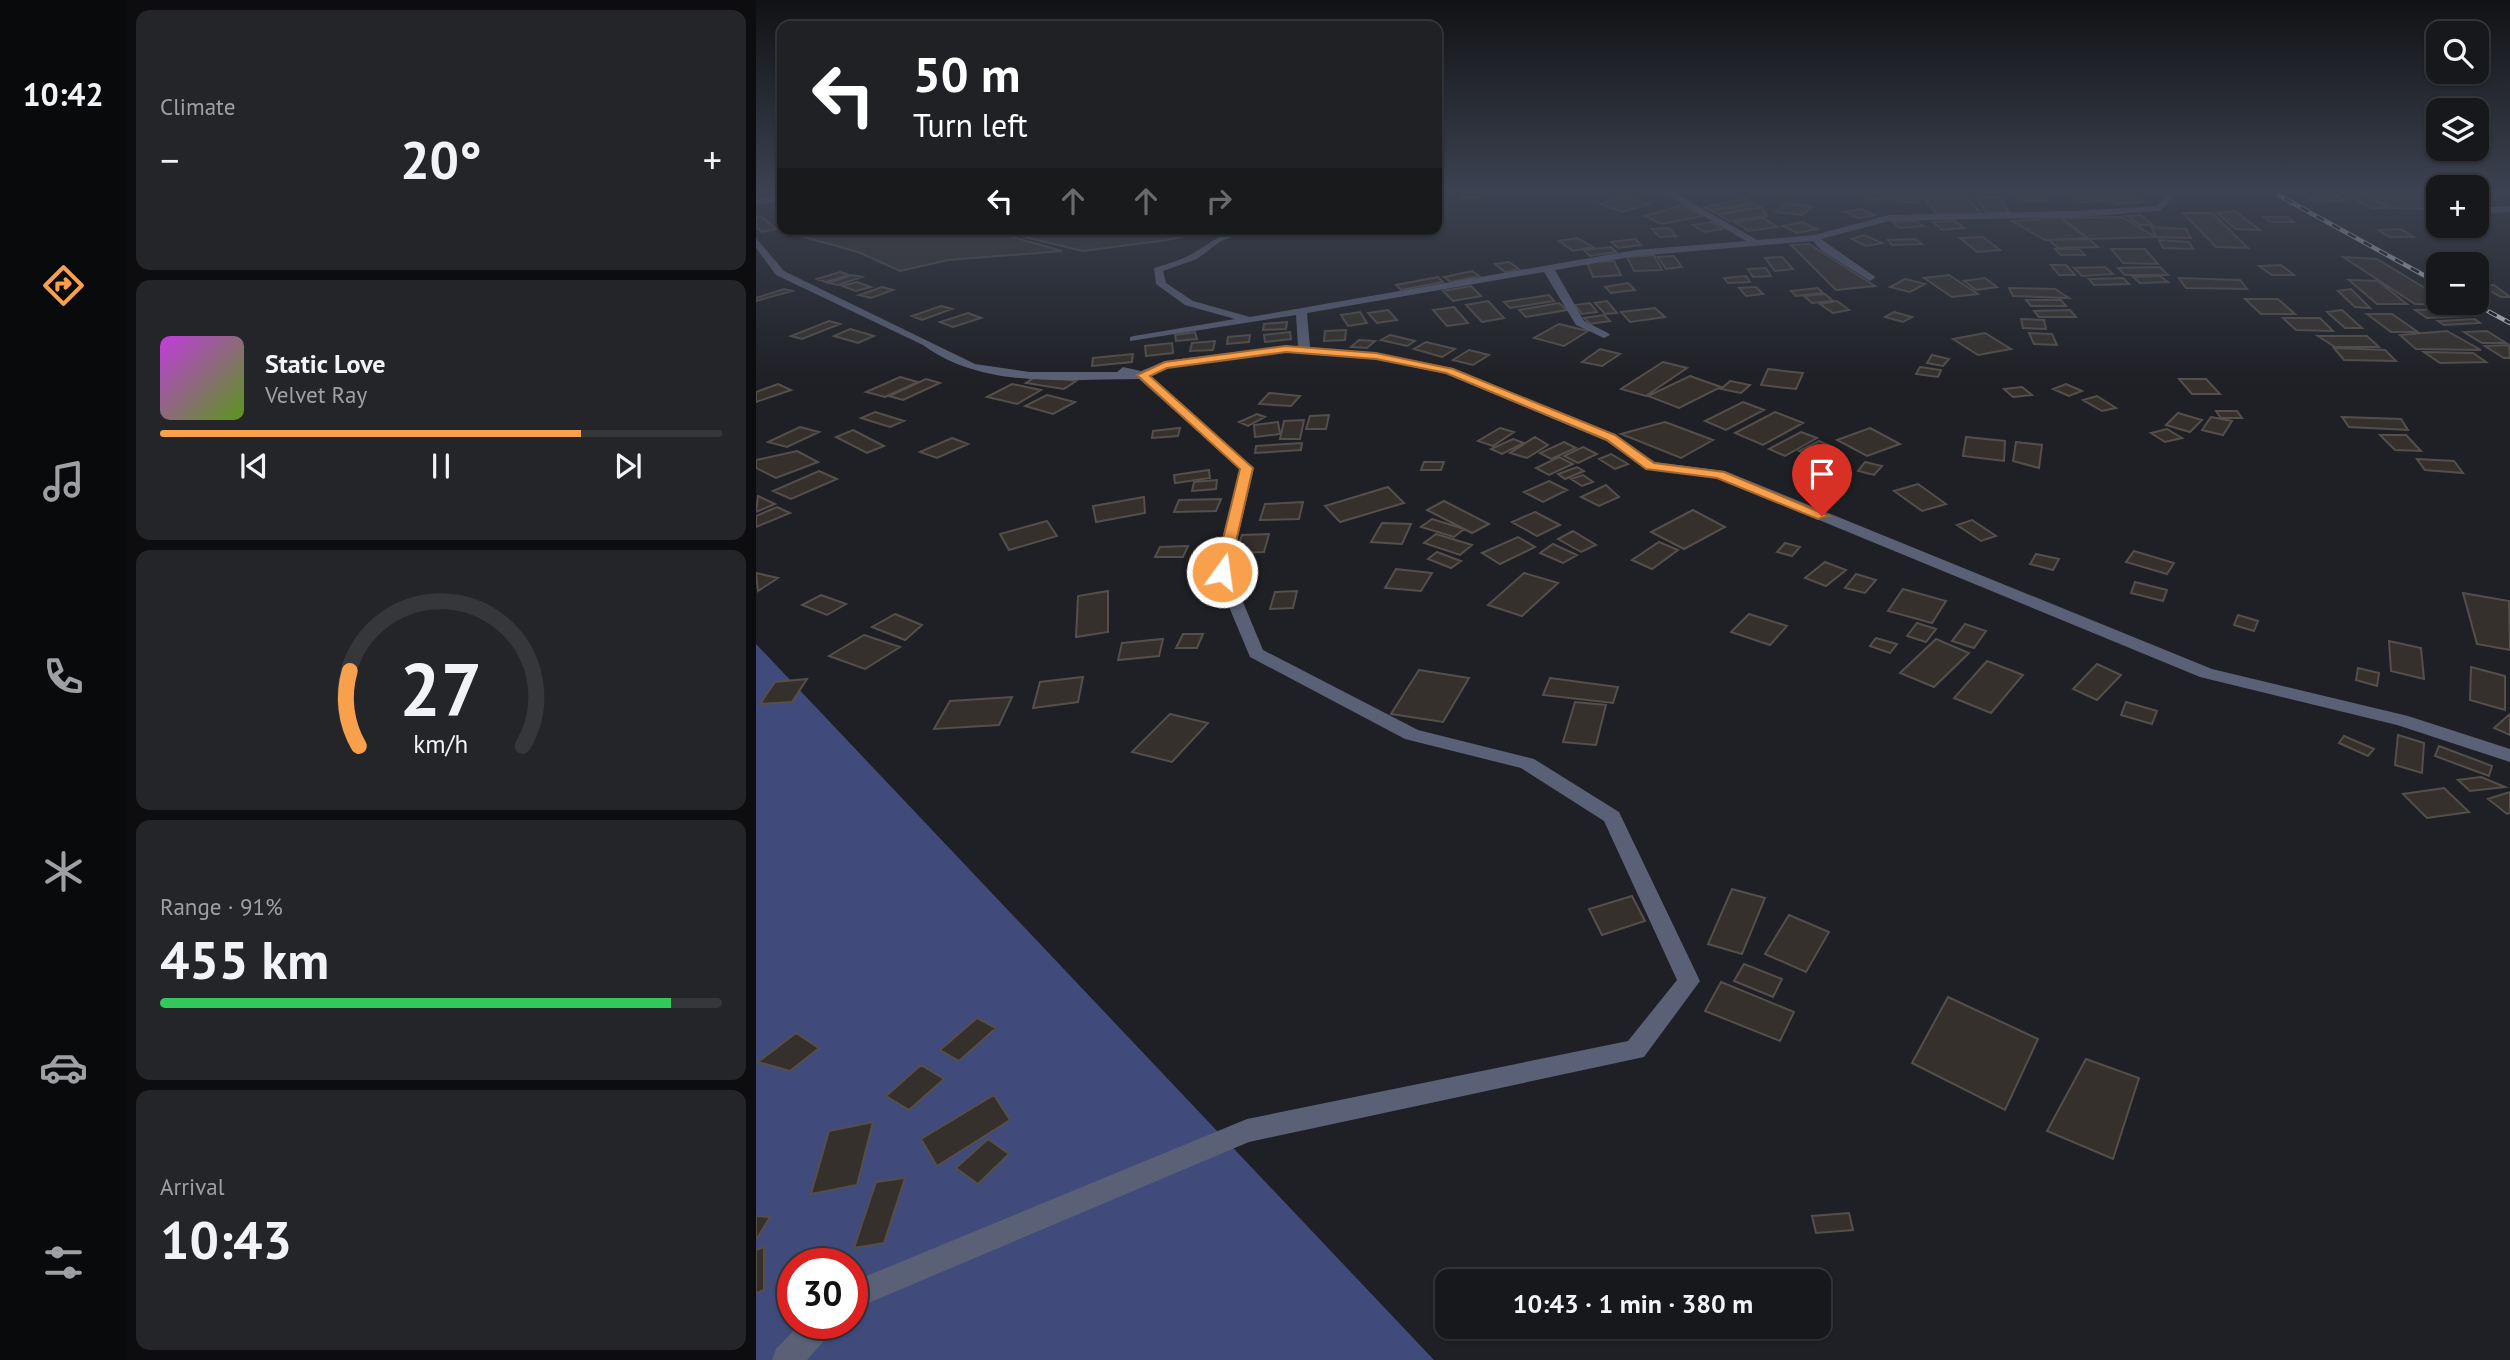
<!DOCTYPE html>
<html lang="en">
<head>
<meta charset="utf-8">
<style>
  body { margin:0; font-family:"PT Sans",sans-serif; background:#242529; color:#f1f3f6; height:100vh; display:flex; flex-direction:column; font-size:26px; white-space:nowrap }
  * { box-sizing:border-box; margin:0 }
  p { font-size:23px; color:#9ea0a3 }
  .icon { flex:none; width:38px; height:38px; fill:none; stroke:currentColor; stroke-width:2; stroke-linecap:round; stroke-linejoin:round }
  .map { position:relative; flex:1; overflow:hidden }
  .sheet { display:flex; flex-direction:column; gap:10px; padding:10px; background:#0d0d0f; width:630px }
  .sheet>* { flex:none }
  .guide { position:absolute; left:21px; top:21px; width:665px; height:214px; border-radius:14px; box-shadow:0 2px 5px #0004,0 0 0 2px #36373b; background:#202124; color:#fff; overflow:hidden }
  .fabs { position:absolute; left:1670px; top:21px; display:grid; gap:14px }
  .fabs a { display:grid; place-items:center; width:63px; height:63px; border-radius:14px; background:#17181c; box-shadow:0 2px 5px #0004,0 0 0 2px #36373b; font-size:35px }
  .speed { position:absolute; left:21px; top:1248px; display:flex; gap:14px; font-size:35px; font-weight:700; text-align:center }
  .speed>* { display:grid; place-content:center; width:91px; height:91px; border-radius:50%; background:#17181c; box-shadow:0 2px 5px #0004,0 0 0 2px #36373b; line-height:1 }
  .speed .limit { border:10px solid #d22; background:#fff; color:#111 }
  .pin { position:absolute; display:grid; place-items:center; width:60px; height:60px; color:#fff; margin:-72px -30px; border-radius:50% 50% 50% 0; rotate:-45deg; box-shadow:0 0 7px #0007 }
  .pin .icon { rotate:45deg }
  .me { position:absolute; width:77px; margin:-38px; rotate:14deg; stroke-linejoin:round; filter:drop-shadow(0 0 5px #0008) }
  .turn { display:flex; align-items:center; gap:24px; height:147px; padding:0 21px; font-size:32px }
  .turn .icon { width:91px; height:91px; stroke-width:2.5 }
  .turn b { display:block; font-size:49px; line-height:60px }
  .lanes { display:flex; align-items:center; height:66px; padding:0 21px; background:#0003; justify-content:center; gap:35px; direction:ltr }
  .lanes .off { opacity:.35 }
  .big { font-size:52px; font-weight:700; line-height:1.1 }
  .sheet .widget { flex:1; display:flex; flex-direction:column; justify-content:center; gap:10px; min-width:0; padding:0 24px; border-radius:14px; background:#242529 }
  .sheet .dial { align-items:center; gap:0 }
  .dial svg { height:182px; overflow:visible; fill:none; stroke:#36373b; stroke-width:7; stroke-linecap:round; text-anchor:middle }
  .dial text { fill:#f1f3f6; stroke:none }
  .song { display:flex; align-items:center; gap:21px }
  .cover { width:84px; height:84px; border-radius:10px; background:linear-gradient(135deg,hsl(290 70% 55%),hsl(90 70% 35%)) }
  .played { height:7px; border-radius:4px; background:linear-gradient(90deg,#f9a04c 75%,#36373b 75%) }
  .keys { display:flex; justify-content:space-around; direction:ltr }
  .heat { display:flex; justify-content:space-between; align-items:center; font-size:38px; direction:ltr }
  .charge { height:10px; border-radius:5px; background:linear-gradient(90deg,#34c759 91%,#36373b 0) }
  .trip { position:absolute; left:679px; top:1269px; width:396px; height:70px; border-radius:14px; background:#17181c; box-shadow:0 2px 5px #0004,0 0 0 2px #36373b; font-weight:700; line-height:70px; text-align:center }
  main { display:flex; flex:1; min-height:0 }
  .tabs { display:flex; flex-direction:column; width:126px; justify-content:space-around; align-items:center; background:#090a0b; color:#9ea0a3 }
  .tabs .icon { width:49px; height:49px }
  .tabs .active { color:#f9a04c }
  .tabs b { font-size:32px; color:#f1f3f6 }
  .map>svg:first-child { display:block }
</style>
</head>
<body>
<main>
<nav class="tabs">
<b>10:42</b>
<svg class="icon active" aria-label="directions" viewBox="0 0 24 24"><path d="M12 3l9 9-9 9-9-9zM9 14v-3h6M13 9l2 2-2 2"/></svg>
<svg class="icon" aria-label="music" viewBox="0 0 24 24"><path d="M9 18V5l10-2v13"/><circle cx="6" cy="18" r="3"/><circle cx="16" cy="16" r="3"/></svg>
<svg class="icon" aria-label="phone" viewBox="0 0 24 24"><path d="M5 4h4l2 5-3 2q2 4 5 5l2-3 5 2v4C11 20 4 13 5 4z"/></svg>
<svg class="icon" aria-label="climate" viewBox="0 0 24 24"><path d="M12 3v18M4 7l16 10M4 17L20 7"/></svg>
<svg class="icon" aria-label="car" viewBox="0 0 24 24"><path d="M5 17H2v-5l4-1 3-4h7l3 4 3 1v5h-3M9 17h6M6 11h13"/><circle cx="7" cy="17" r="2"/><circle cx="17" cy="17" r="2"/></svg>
<svg class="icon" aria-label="filters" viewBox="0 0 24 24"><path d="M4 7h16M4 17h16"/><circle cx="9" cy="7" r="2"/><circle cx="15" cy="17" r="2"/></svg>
</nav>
<section class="sheet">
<div class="widget"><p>Climate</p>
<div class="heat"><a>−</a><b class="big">20°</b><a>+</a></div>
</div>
<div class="widget">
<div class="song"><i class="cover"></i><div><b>Static Love</b><p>Velvet Ray</p></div></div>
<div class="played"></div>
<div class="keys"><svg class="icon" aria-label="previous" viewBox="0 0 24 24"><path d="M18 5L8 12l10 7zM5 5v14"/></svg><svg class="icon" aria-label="pause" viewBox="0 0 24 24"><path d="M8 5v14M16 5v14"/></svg><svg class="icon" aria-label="next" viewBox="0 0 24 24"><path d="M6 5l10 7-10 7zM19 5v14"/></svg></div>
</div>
<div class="widget dial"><svg viewBox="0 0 100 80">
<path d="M14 69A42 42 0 1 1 86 69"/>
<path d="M14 69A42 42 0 0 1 10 36" stroke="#f9a04c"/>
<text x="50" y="56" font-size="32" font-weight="700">27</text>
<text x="50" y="72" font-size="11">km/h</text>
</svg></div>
<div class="widget"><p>Range · 91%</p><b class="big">455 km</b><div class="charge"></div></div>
<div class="widget"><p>Arrival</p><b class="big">10:43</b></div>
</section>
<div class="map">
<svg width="1754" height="1360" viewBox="0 0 1754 1360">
  <rect width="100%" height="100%" fill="#1f2025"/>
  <path fill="#404b7b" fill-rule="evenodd" d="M0 644 678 1360H0ZM37 1264H96V1323H37Z"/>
  <path fill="#35302c" stroke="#544f4b" stroke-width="2" d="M1162 190H1203L1226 214 1180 213Z
    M1581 190H1598L1633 208H1616Z
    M1601 190H1673L1682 195V209L1635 208Z
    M723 191V198H705V192Z
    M1128 191 1137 198 1112 200 1103 193Z
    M1337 191 1351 201 1325 202 1311 192Z
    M1157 194 1163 202H1142L1137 195Z
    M1261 194H1283L1290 201H1267Z
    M1376 195 1388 202 1361 204 1350 196Z
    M1581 196 1591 200 1562 202 1553 198Z
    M871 197 893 204 866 212 844 204Z
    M1220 197H1243L1253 212H1230Z
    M990 199 996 203 954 210 948 207Z
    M1030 203 1056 207 1046 215 1020 212Z
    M999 204 1005 207 961 214 955 211Z
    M926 205 947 216 905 224 889 216Z
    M1006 207 1011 216 973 221 963 215Z
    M1105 209 1119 215 1102 218 1089 212Z
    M1479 211 1504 230 1480 229 1461 213Z
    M1427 213H1456L1492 248 1460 247Z
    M1385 215 1397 225H1384L1371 216Z
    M5 216 20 229 6 232 0 227V217Z
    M1366 217 1400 237 1333 239 1306 218Z
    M1508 217H1531L1538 222H1515Z
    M1007 218 1021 227 993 231 979 222Z
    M1304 218 1331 238 1289 240 1256 221Z
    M1160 221 1167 226 1144 228 1137 222Z
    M1199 221 1208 228 1186 230 1177 222Z
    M955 222 967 229 948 232 937 225Z
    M1046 222 1061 229 1041 233 1027 226Z
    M1395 227 1430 229 1435 238 1400 237Z
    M913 228 920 236 903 237 896 229Z
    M50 229H246L239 232 306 251 192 260 144 271 102 252 44 236Z
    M255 229H463L411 240 327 251 248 232Z
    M1645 229 1658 237H1634L1622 230Z
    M1108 235 1126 243 1110 246 1096 239Z
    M1227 237 1244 250 1221 252 1204 238Z
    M821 238 837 247 817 251 803 241Z
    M879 239 885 245 862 248 855 242Z
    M1159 239 1166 244 1136 245 1132 240Z
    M1333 239 1342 247 1302 248 1293 240Z
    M1403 240 1433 242 1437 249 1407 248Z
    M1053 244 1119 286 1080 290 1035 245Z
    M855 247 860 252 834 256 828 250Z
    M1299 249H1323L1329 255H1305Z
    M1355 249H1389L1402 264 1367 263Z
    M898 255 906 270 878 271 871 257Z
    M918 256 926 267 910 269 902 257Z
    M1026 257 1037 269 1019 271 1009 258Z
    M1587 257 1621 259 1682 296V303L1697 305 1659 304Z
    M858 261 865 275 837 277 831 262Z
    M753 262 763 269 749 272 739 264Z
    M1295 265H1310L1319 275H1303Z
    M1525 265 1538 275H1516L1503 266Z
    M1349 267 1357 274 1326 276 1318 268Z
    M1404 267 1412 275H1369L1362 268Z
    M1010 268 1015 276 997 277 992 269Z
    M716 271 723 276 695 282 688 277Z
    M84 272 93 275 70 282 61 279Z
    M96 275 106 277 82 285 73 283Z
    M1193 275 1222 294 1196 297 1168 278Z
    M990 276 994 282 972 283 968 278Z
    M1404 276 1412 282 1384 283 1377 277Z
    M682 277 687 282 645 290 640 285Z
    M1229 278 1241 287 1220 290 1208 281Z
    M1367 278 1373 284 1338 285 1333 279Z
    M1423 278 1484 280 1491 289 1430 288Z
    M1149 279 1169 284 1154 292 1134 287Z
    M1593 280 1622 281 1651 304H1621Z
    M101 282 115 287 100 291 86 286Z
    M872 283 879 290 855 293 849 287Z
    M1724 285H1738L1754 297H1745Z
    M715 286 725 296 697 301 687 291Z
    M126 287 137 290 115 298 103 295Z
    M1000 287 1007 294 990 296 983 288Z
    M1062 288 1067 293 1040 296 1035 291Z
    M1253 288 1299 289 1313 298 1257 296Z
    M28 289 36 291 0 301V298Z
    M1595 289 1614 308 1599 307 1582 291Z
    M1069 294 1077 301 1056 303 1048 296Z
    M793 295 798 301 754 308 748 302Z
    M1489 299H1522L1539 314H1505Z
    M1270 300H1305L1310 306H1275Z
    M732 301 748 318 726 322 710 305Z
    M851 301 861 313 849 314 839 303Z
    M1081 301 1093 310 1077 313 1064 304Z
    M803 303 811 310 770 317 763 310Z
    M834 303 841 312 826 314 819 305Z
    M185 306 196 309 166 320 156 316Z
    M698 307 712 323 691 326 677 310Z
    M899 308 909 317 874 322 865 312Z
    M1704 309 1711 316 1671 318 1659 310Z
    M632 310 641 320 621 323 612 313Z
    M1314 310 1320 317H1283L1278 311Z
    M1586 310 1606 328H1589L1571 312Z
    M604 312 611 323 592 326 585 315Z
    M1138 312 1156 317 1147 322 1129 317Z
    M212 313 225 318 197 327 184 322Z
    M1611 314H1636L1662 332H1635Z
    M848 315 854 321 834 324 828 318Z
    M1527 318H1564L1577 331 1540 330Z
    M1265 319 1288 320 1290 329 1267 328Z
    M1719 319 1724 323 1688 325 1682 321Z
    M73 321 84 324 46 339 35 336Z
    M531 322 530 329 507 330 508 324Z
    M803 324 832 331 808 346 778 338Z
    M94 329 118 336 102 343 78 336Z
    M590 330 589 340 568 341 569 331Z
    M1691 331 1725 350 1660 349 1644 335Z
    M1731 331 1750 343H1726L1708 332Z
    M439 332 441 339 420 341 419 335Z
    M534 332 535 339 509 342 508 335Z
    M1229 333 1255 349 1222 355 1197 339Z
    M1273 333 1296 334 1301 345 1278 344Z
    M494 335 493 342 471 344 472 337Z
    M634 335 659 341 651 346 625 340Z
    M1562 336H1611L1623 347H1579Z
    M603 340 619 341 611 348 595 347Z
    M459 341 457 350 434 351 436 343Z
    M670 342 699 349 686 357 658 349Z
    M416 343 417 353 390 356 389 346Z
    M1753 345 1754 358H1748L1729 346Z
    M1578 348 1629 350 1640 361 1588 360Z
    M844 349 864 354 846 366 826 362Z
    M713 350 733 355 717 365 697 360Z
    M1668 352 1717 353 1730 362 1684 363Z
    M377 354 376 362 336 366 337 358Z
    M1176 355 1193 359 1187 366 1171 363Z
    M907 362 931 368 890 396 865 389Z
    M1164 367 1185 370 1182 377 1160 374Z
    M1012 369 1047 373 1040 389 1005 385Z
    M282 375 320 381 308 389 270 383Z
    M934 376 965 387 923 408 892 396Z
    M144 377 162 382 129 397 110 392Z
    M170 379 184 383 147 400 133 396Z
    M1423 379H1450L1464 394H1436Z
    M974 381 994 385 985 393 965 389Z
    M22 384 35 390 0 402V392Z
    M256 384 285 390 261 404 231 397Z
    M1310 384 1326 391 1313 396 1297 389Z
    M1266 387 1276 395 1257 397 1248 389Z
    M513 393 544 396 535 406 503 404Z
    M291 395 319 402 297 414 269 406Z
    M1341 396 1360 408 1346 411 1327 400Z
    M987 402 1008 410 970 430 949 421Z
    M1460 411H1481L1486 418H1465Z
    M119 412 148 421 134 427 105 418Z
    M1019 412 1047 423 1007 445 979 433Z
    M1422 413 1446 420 1434 432 1410 425Z
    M501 414 509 417 492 426 483 422Z
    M573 415 570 429H550L554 416Z
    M1455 417 1476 421 1467 435 1446 430Z
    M1586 417 1645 419 1652 430 1593 427Z
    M548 420 544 439H524L528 421Z
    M522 422 524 434 499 437 498 425Z
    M909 422 957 440 925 458 865 434Z
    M44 427 63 432 31 447 12 442Z
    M424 428 422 436 396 438 397 431Z
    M744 428 758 432 737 446 722 441Z
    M1114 428 1144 444 1111 456 1081 440Z
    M1411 429 1426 438 1409 442 1395 433Z
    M97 430 128 446 111 453 80 437Z
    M1045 432 1061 438 1029 456 1013 449Z
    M1624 435H1650L1665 451 1639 450Z
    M779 437 792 445 771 458 754 453Z
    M1210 437 1249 441 1248 461 1207 456Z
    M196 438 212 444 181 458 164 452Z
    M757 439 768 443 746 454 735 449Z
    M1063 441 1077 447 1057 457 1043 451Z
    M808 442 820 448 795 459 784 453Z
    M1260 442 1286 445 1283 468 1257 461Z
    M546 443 545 450 499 453 500 446Z
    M827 447 841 454 822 463 808 456Z
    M41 451 62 462 20 478 0 468V460Z
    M855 454 872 464 859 469 843 459Z
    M803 457 817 464 793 475 780 468Z
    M1661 459 1698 461 1707 473 1669 470Z
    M668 462H688L685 470H665Z
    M1109 462 1126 466 1118 475 1102 471Z
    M821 467 828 471 809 479 802 474Z
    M453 470 454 478 419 483 418 475Z
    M63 471 81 479 35 499 17 491Z
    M827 475 837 482 826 486 815 479Z
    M461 480 460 489 436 491 438 482Z
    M793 481 811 490 787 502 768 492Z
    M1162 484 1190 504 1166 511 1138 491Z
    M850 485 863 497 843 506 825 497Z
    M632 487 648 503 584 522 569 506Z
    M2 496 19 504 0 512Z
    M388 497 389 513 340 522 337 506Z
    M465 499 460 511 418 512 423 500Z
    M688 501 733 524 716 533 671 510Z
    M547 502 543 519 504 520 509 504Z
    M21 507 34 513 0 527V516Z
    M937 510 969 527 928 549 895 532Z
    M779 512 804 525 781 536 756 522Z
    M676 519 708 529 698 537 665 527Z
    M1216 520 1240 536 1225 541 1201 525Z
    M291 521 301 536 253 550 244 534Z
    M626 523 655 524 646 544 615 542Z
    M817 531 840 545 825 552 802 539Z
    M513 534 508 552 480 553 486 535Z
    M680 534 716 545 704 555 668 543Z
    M762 537 779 547 744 564 726 553Z
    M903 542 922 550 896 569 876 560Z
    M1029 543 1044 547 1036 556 1021 552Z
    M797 544 821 555 807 563 784 553Z
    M432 546 427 557H399L404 547Z
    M1378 551 1418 563 1411 574 1370 562Z
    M681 552 705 561 695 568 672 559Z
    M1280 554 1303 559 1297 570 1274 564Z
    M1069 562 1090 570 1070 586 1049 578Z
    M640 569 676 573 665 591 629 588Z
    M0 573 22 578 2 591Z
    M768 573 802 583 766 616 732 605Z
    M1100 574 1120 580 1109 593 1089 588Z
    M1379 582 1411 590 1407 601 1375 593Z
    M1147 589 1190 601 1176 623 1132 611Z
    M352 591V632L320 637 322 596Z
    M541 591 537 608 514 609 519 592Z
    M1707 593 1753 601 1754 650 1721 644Z
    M65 595 90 604 71 615 46 605Z
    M139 614 166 625 149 640 116 627Z
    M993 614 1031 626 1014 645 975 632Z
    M1482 615 1502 621 1498 631 1478 625Z
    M1161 623 1180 629 1170 642 1151 636Z
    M1209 624 1230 631 1218 648 1196 641Z
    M427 634H447L441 648H420Z
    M108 635 144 647 109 669 73 656Z
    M1120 638 1141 644 1134 653 1114 646Z
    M407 639 403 656 362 660 366 643Z
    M1180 639 1213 653 1178 687 1144 673Z
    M1633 641 1665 648 1668 679 1635 671Z
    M1231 661 1267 675 1235 713 1198 698Z
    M1341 664 1365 675 1341 700 1317 689Z
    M1715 667 1749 676V710L1714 700Z
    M1602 668 1623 673 1621 686 1600 680Z
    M663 670 713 678 687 722 635 714Z
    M327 677 322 702 277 708 284 682Z
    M794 678 862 687 857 703 787 695Z
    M51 679 36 702 4 704 19 682Z
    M256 697 243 725 178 729 194 701Z
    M819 702 850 705 840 745 807 742Z
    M1370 702 1401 711 1396 724 1365 715Z
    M414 714 452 723 416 762 376 752Z
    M1754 714V735L1738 728Z
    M1642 735 1668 743 1666 773 1639 765Z
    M1588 736 1618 749 1612 756 1583 743Z
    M1683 746 1736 766 1733 776 1679 756Z
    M1725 777 1749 787 1714 791 1702 780Z
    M1688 788 1713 812 1671 818 1647 794Z
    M1754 792V813L1751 814 1732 799Z
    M976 889 1009 898 986 954 952 944Z
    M876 896 889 921 846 935 833 909Z
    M1033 915 1073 932 1050 972 1009 954Z
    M988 964 1026 979 1017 997 978 981Z
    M965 982 1038 1012 1024 1041 949 1011Z
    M1192 997 1282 1039 1249 1110 1156 1063Z
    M221 1018 240 1028 203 1061 184 1050Z
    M40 1033 63 1048 34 1071 2 1062Z
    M1330 1059 1383 1078 1357 1159 1291 1131Z
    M165 1065 188 1079 153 1110 130 1096Z
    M238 1095 254 1120 181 1166 165 1139Z
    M117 1122 101 1185 55 1194 73 1131Z
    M232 1139 253 1154 222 1184 200 1168Z
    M149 1178 128 1243 98 1248 120 1182Z
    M1093 1213 1097 1230 1060 1233 1056 1216Z
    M0 1216 14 1217 0 1240Z
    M8 1247V1290L0 1293V1250Z"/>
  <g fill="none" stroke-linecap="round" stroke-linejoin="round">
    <path fill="#5a6076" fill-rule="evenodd" d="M903 190H914L1001 240 1059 235 1133 215 1321 211 1401 206 1411 195 1409 190H1417L1419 195 1404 211 1321 217 1133 221 1065 239 1118 276 1119 278 1114 281 1065 250 1057 241 880 256 799 270 828 321 852 333 854 335 848 338 820 325 788 272 551 313 554 347 620 353 697 368 860 435 899 462 969 471 1456 669 1652 716 1754 749V762L1641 725 1444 677 961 478 890 469 850 441 690 374 620 359 530 352 412 368 394 376 498 468 474 571 507 650 662 730 778 759 863 812 944 981 888 1057 493 1142 96 1310V1282L491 1119 872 1041 921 980 848 821 765 768 649 739 494 657 458 571 484 469 383 379C310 379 229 390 167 345L20 275 0 248V238L28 271 219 364 273 372H361L367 367 385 371 409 361 530 346H542L540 315 374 341V337L378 336 479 319 429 305 400 284 398 268C411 264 425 260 436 254 460 240 469 229 498 229L465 241 441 259 407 271 410 283 437 301 494 317 880 250 990 241Z
      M26 195V201L0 205V199Z
      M1754 206V212L1720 214V208Z
      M45 1323H80L75 1333 51 1360H16L20 1349Z"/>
    <g stroke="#c7c8cd" stroke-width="4.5">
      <path id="rail" d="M1513 190 1682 283
        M1717 303 1754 323"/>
    </g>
    <use href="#rail" stroke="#16171c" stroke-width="2.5" stroke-dasharray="9" stroke-linecap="butt"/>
  </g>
  <linearGradient id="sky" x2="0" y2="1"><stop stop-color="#111214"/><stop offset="0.5" stop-color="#3c4251"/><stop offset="1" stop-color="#3c4251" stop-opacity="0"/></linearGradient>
  <rect width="1754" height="381" fill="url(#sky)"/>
  <path fill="#f9a04c" stroke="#a26831" stroke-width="2" d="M530 346 620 353 697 369 859 435 898 463 968 472 1073 516 1062 519 961 478 890 469 851 440 690 373 620 359 530 352 411 368 394 376 497 468 473 572 461 575 459 572 484 469 381 375 409 362Z"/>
</svg>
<div class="fabs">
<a><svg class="icon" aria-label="search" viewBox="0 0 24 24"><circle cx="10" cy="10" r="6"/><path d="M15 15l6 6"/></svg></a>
<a><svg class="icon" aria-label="layers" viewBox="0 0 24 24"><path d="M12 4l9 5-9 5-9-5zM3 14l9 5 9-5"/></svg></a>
<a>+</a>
<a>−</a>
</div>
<div class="speed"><div class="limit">30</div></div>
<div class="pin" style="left:1066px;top:516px;background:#d93025"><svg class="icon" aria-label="arrive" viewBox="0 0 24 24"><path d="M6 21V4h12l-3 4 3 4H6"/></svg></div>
<svg class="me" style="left:466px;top:572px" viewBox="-20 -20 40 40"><circle r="17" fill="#f9a04c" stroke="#fff" stroke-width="3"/><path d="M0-11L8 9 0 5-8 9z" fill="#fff"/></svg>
<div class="trip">10:43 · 1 min · 380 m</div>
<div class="guide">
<div class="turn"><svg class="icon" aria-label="left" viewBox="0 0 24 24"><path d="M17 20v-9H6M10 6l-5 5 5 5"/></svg><div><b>50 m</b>Turn left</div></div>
<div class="lanes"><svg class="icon" aria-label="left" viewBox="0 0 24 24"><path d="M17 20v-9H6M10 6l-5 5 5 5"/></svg><svg class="icon off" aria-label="ahead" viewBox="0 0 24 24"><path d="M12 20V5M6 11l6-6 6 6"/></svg><svg class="icon off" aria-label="ahead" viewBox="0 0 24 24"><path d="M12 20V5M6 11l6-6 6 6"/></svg><svg class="icon off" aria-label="right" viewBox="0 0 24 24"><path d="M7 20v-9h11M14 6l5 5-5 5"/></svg></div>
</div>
</div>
</main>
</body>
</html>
